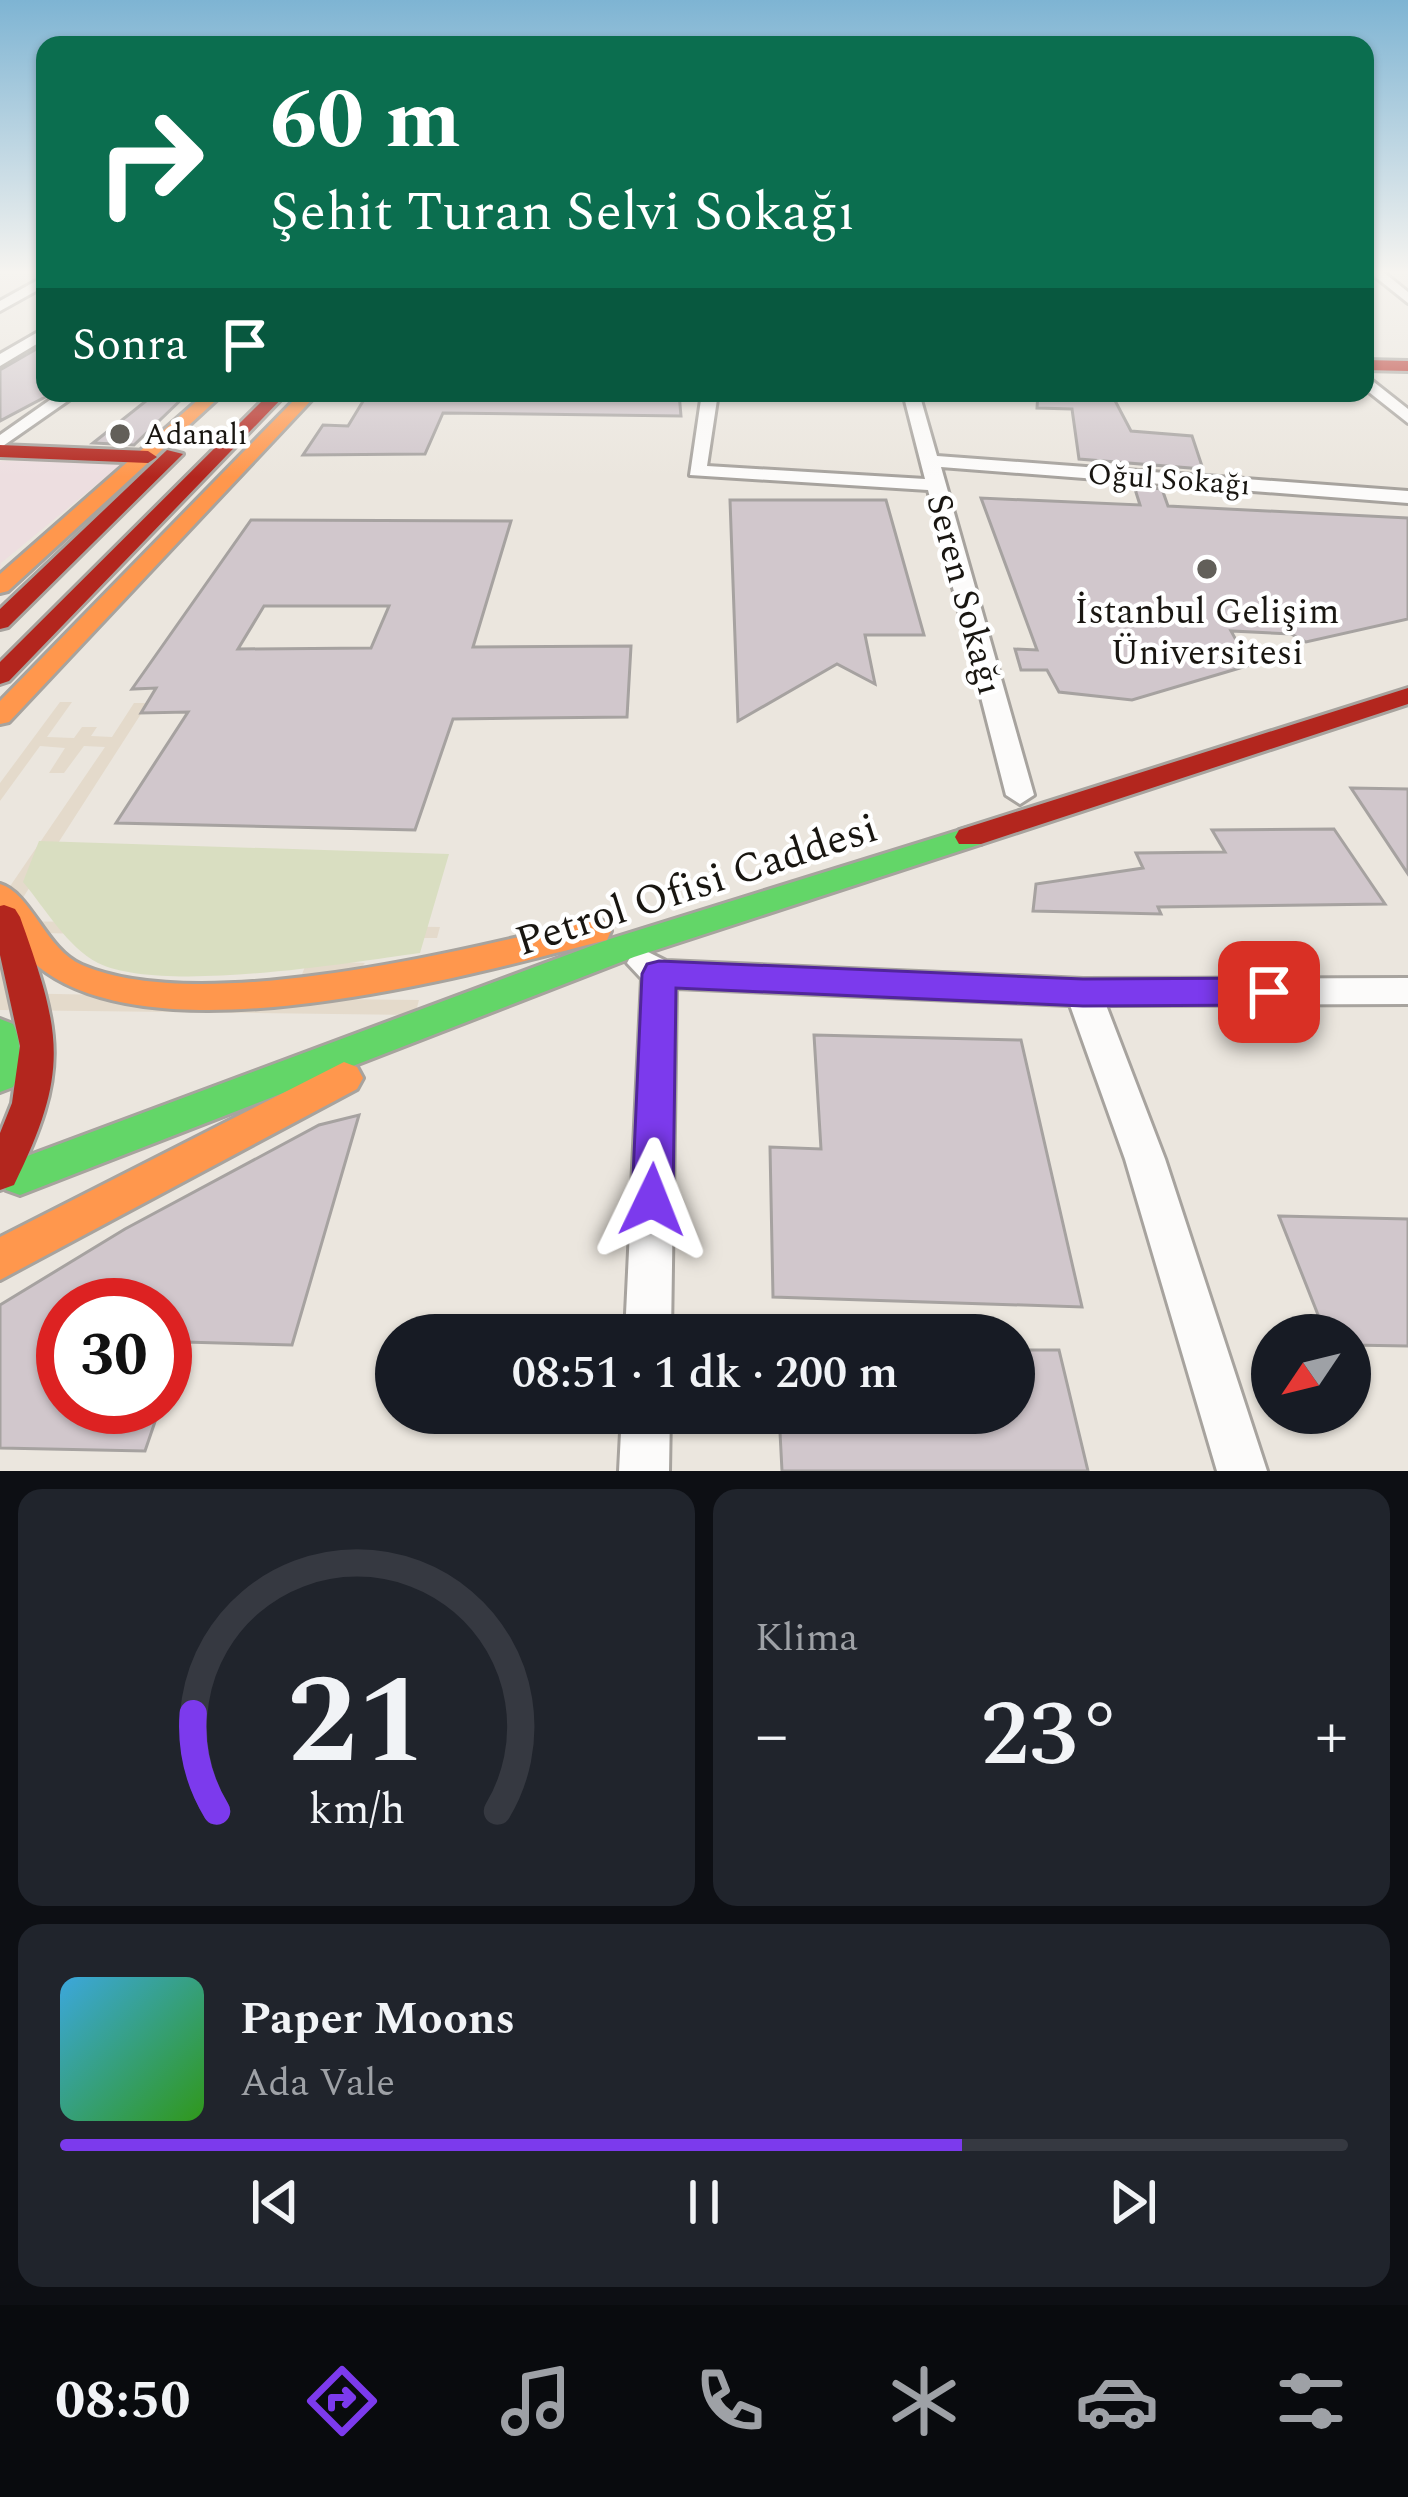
<!DOCTYPE html>
<html lang="tr">
<head>
<meta charset="utf-8">
<style>
  body { margin:0; font-family:Spectral,serif; background:#20242c; color:#f1f3f6; height:100vh; display:flex; flex-direction:column; font-size:45px; white-space:nowrap }
  * { box-sizing:border-box; margin:0 }
  p { font-size:39px; color:#9ea1a6 }
  .icon { flex:none; width:66px; height:66px; fill:none; stroke:currentColor; stroke-width:2; stroke-linecap:round; stroke-linejoin:round }
  .map { position:relative; height:1471px; overflow:hidden }
  .drawer { display:flex; flex-direction:column; gap:18px; padding:18px; background:#0d0f14; flex:1 }
  .drawer>* { flex:none }
  .banner { position:absolute; left:36px; top:36px; width:1338px; height:366px; border-radius:24px; box-shadow:0 3px 9px #0004; background:#0b6e4f; color:#fff; overflow:hidden }
  .needle { width:78px; rotate:235deg }
  .controls { position:absolute; left:1251px; top:1314px; display:grid; gap:24px }
  .controls a { display:grid; place-items:center; width:120px; height:120px; border-radius:50%; background:#171b24; box-shadow:0 3px 9px #0004; font-size:60px }
  .speed { position:absolute; left:36px; top:1278px; display:flex; gap:24px; font-size:60px; font-weight:700; text-align:center }
  .speed>* { display:grid; place-content:center; width:156px; height:156px; border-radius:50%; background:#171b24; box-shadow:0 3px 9px #0004; line-height:1 }
  .speed .limit { border:18px solid #d22; background:#fff; color:#111 }
  .pin { position:absolute; display:grid; place-items:center; width:102px; height:102px; color:#fff; margin:-51px; border-radius:24px; box-shadow:0 6px 18px #0006 }
  .me { position:absolute; width:132px; margin:-66px; rotate:2deg; stroke-linejoin:round; filter:drop-shadow(0 0 9px #0008) }
  .turn { display:flex; align-items:center; gap:42px; height:252px; padding:0 36px; font-size:54px }
  .turn .icon { width:156px; height:156px; stroke-width:2.5 }
  .turn b { display:block; font-size:84px; line-height:102px }
  .then { display:flex; align-items:center; height:114px; padding:0 36px; background:#0003; gap:24px; font-size:45px }
  .big { font-size:90px; font-weight:600; line-height:1.1 }
  .drawer .tile { flex:1; display:flex; flex-direction:column; justify-content:center; gap:18px; min-width:0; padding:0 42px; border-radius:24px; background:#20242c }
  .drawer .dial { align-items:center; gap:0 }
  .dial svg { height:312px; overflow:visible; fill:none; stroke:#363941; stroke-width:7; stroke-linecap:round; text-anchor:middle }
  .dial text { fill:#f1f3f6; stroke:none }
  .song { display:flex; align-items:center; gap:36px }
  .cover { width:144px; height:144px; border-radius:18px; background:linear-gradient(135deg,hsl(200 70% 55%),hsl(110 70% 35%)) }
  .played { height:12px; border-radius:6px; background:linear-gradient(90deg,#7c3aed 70%,#363941 70%) }
  .keys { display:flex; justify-content:space-around; direction:ltr }
  .heat { display:flex; justify-content:space-between; align-items:center; font-size:66px; direction:ltr }
  .drawer .tiles { flex:1; display:grid; gap:18px; grid-template-columns:1fr 1fr }
  .tile:last-child { grid-column:span 2 }
  .trip { position:absolute; left:375px; top:1314px; width:660px; height:120px; border-radius:60px; background:#171b24; box-shadow:0 3px 9px #0004; font-weight:600; line-height:120px; text-align:center }
  .tabs { display:flex; height:192px; justify-content:space-around; align-items:center; background:#090b0e; color:#9ea1a6 }
  .tabs .icon { width:84px; height:84px }
  .tabs .active { color:#7c3aed }
  .tabs b { font-size:54px; color:#f1f3f6 }
  .map>svg:first-child { display:block }
</style>
</head>
<body>
<div class="map">
<svg width="1408" height="1471" viewBox="0 0 1408 1471">
  <rect width="100%" height="100%" fill="#ebe6de"/>
  <path fill="#e4dacb" fill-rule="evenodd" d="M60 702H72L47 737 74 738 82 727H97L91 736 112 737 134 703H148L8 921 440 927 437 938H351L343 962 365 963 332 999 419 1000 415 1015 0 1010V901L105 747 84 746 64 773H49L65 748 40 746 0 801V783ZM44 933 331 940 306 964 301 977 312 999 7 993Z"/>
  <path fill="#eddee0" d="M0 461 124 462 1 563 0 571Z"/>
  <path fill="#d9dec1" d="M39 841 449 854 420 953C347 963 162 994 98 963 67 947 45 908 23 882Z"/>
  <path fill="#d1c7cc" stroke="#a6a2a0" stroke-width="3" fill-rule="evenodd" d="M45 344V397L0 421V370Z
    M156 393H188L134 445 93 443Z
    M368 393H679L681 416 443 413 425 454 303 455 323 425 348 426Z
    M1038 393H1111L1131 431 1192 436 1203 469 1079 459 1072 409 1037 408Z
    M1134 486 1162 489 1168 506 1408 518V619L1306 642 1291 634 1231 631 1250 665 1132 700 1059 692 1047 670H1021L1015 649 1037 650 981 498 1140 505Z
    M730 500H886L924 635H865L875 684 837 664 738 721Z
    M251 520 511 521 473 647 631 646 627 717 453 719 415 830 116 823 188 712 141 713 156 688 132 689ZM264 606H389L371 648 238 649Z
    M1351 788 1408 789V874Z
    M1334 829 1385 904 1158 907 1161 914 1033 911 1036 884 1143 868 1136 853 1225 852 1212 830Z
    M814 1035 1021 1040 1082 1307 773 1297 770 1147 821 1149Z
    M359 1115 292 1345 184 1342 165 1387V1305H63V1407H160L145 1451 0 1448V1305L125 1229 319 1125Z
    M1279 1216 1408 1219V1346L1350 1345V1335H1326Z
    M1014 1350H1059L1088 1471H782L779 1413H1014Z"/>
  <g fill="none" stroke-linecap="round" stroke-linejoin="round">
    <g stroke="#a7a39e" stroke-width="6">
      <path id="street" d="M1368 271H1382L1408 292V303Z
        M45 276V286L0 311V301Z
        M45 328V339L0 366V354Z
        M1365 375 1408 409V423L1365 389Z
        M60 393H79L0 448V435Z
        M702 393H718L707 466 925 479 903 393H919L937 456 1408 491V503L941 467 1034 795 1020 804 1006 795 928 490 690 475Z
        M644 950 666 961 1083 979 1408 978V1004L1106 1005 1165 1159 1267 1471H1217L1125 1159 1070 1005 676 988 671 1335H625L642 979 627 963 632 954Z
        M622 1413H670L669 1471H619Z"/>
    </g>
    <g stroke="#a7a39e" stroke-width="6">
      <path id="fast" d="M970 827 981 830 985 837 981 844 634 957 20 1195 6 1190 0 1177 6 1164 610 939Z
        M0 1019 13 1024C22 1041 22 1070 13 1087L0 1092Z"/>
    </g>
    <g stroke="#a7a39e" stroke-width="6">
      <path id="slow" d="M206 393H224L8 591 0 593V574Z
        M301 393H318L9 722 0 724V701Z
        M0 884C31 893 46 950 82 965 203 1017 468 949 595 919L607 922 611 931 607 940 595 943C461 977 111 1075 16 943 11 937 3 928 0 920 0 910 0 894 0 884Z
        M344 1062 357 1067 363 1078 357 1089 0 1280V1237Z"/>
    </g>
    <g stroke="#a7a39e" stroke-width="6">
      <path id="jam" d="M1365 360 1408 361V371L1365 370Z
        M270 393H287L9 681 0 684V662Z
        M0 445 148 451 157 457 148 463 0 457Z
        M167 450 183 454 8 627 0 629V609Z
        M1408 688V704L981 844H959L955 837 959 830Z
        M4 905 15 909 20 917C62 1034 70 1071 14 1185L0 1190V1133L12 1103 20 1046 0 955V906Z"/>
    </g>
    <use href="#street" fill="#fcfbfa" fill-rule="evenodd"/>
    <use href="#fast" fill="#63d668" fill-rule="evenodd"/>
    <use href="#slow" fill="#ff974d" fill-rule="evenodd"/>
    <use href="#jam" fill="#b3261e" fill-rule="evenodd"/>
  </g>
  <linearGradient id="sky" x2="0" y2="1"><stop stop-color="#7eb4d3"/><stop offset="0.57" stop-color="#f6f4f0"/><stop offset="1" stop-color="#f6f4f0" stop-opacity="0"/></linearGradient>
  <rect width="1408" height="477" fill="url(#sky)"/>
  <path fill="#7c3aed" stroke="#51269a" stroke-width="3" d="M659 961 1083 979 1269 978 1281 982 1286 992 1281 1001 1269 1005 1083 1006 676 988 673 1200 667 1213 652 1219 638 1213 632 1200 642 974 647 964Z"/>
  <g fill="#625f59" stroke="#fff" stroke-width="4.5">
    <circle cx="120" cy="434" r="12"/>
    <circle cx="1207" cy="569" r="12"/>
  </g>
  <g text-anchor="middle" stroke-width="9" stroke-linejoin="round" paint-order="stroke">
    <g font-size="30" fill="#191611" stroke="#fff" text-anchor="start">
      <text x="144" y="444">Adanalı</text>
    </g>
    <g font-size="30" fill="#191611" stroke="#fff">
      <text transform="translate(1169 479) rotate(4)" y="10">Oğul Sokağı</text>
    </g>
    <g font-size="36" fill="#191611" stroke="#fff">
      <text transform="translate(966 594) rotate(75)" y="13">Seren Sokağı</text>
    </g>
    <g font-size="36" fill="#191611" stroke="#fff">
      <text x="1207" y="623">İstanbul Gelişim<tspan x="1207" dy="41">Üniversitesi</tspan></text>
    </g>
    <g font-size="42" fill="#191611" stroke="#fff">
      <text transform="translate(696 883) rotate(-18)" y="15">Petrol Ofisi Caddesi</text>
    </g>
  </g>
</svg>
<div class="controls">
<a><svg class="needle" viewBox="-14 -14 28 28"><path d="M0-13l5 13h-10z" fill="#e53935"/><path d="M0 13l5-13h-10z" fill="#9ea1a6"/></svg></a>
</div>
<div class="speed"><div class="limit">30</div></div>
<div class="pin" style="left:1269px;top:992px;background:#d93025"><svg class="icon" aria-label="arrive" viewBox="0 0 24 24"><path d="M6 21V4h12l-3 4 3 4H6"/></svg></div>
<svg class="me" style="left:652px;top:1200px" viewBox="-20 -20 40 40"><path d="M0-17L14 15 0 8-14 15z" fill="#7c3aed" stroke="#fff" stroke-width="4"/></svg>
<div class="trip">08:51 · 1 dk · 200 m</div>
<div class="banner">
<div class="turn"><svg class="icon" aria-label="right" viewBox="0 0 24 24"><path d="M7 20v-9h11M14 6l5 5-5 5"/></svg><div><b>60 m</b>Şehit Turan Selvi Sokağı</div></div>
<div class="then">Sonra<svg class="icon" aria-label="arrive" viewBox="0 0 24 24"><path d="M6 21V4h12l-3 4 3 4H6"/></svg></div>
</div>
</div>
<section class="drawer">
<div class="tiles">
<div class="tile dial"><svg viewBox="0 0 100 80">
<path d="M14 69A42 42 0 1 1 86 69"/>
<path d="M14 69A42 42 0 0 1 8 44" stroke="#7c3aed"/>
<text x="50" y="56" font-size="32" font-weight="700">21</text>
<text x="50" y="72" font-size="11">km/h</text>
</svg></div>
<div class="tile"><p>Klima</p>
<div class="heat"><a>−</a><b class="big">23°</b><a>+</a></div>
</div>
<div class="tile">
<div class="song"><i class="cover"></i><div><b>Paper Moons</b><p>Ada Vale</p></div></div>
<div class="played"></div>
<div class="keys"><svg class="icon" aria-label="previous" viewBox="0 0 24 24"><path d="M18 5L8 12l10 7zM5 5v14"/></svg><svg class="icon" aria-label="pause" viewBox="0 0 24 24"><path d="M8 5v14M16 5v14"/></svg><svg class="icon" aria-label="next" viewBox="0 0 24 24"><path d="M6 5l10 7-10 7zM19 5v14"/></svg></div>
</div>
</div>
</section>
<nav class="tabs">
<b>08:50</b>
<svg class="icon active" aria-label="directions" viewBox="0 0 24 24"><path d="M12 3l9 9-9 9-9-9zM9 14v-3h6M13 9l2 2-2 2"/></svg>
<svg class="icon" aria-label="music" viewBox="0 0 24 24"><path d="M9 18V5l10-2v13"/><circle cx="6" cy="18" r="3"/><circle cx="16" cy="16" r="3"/></svg>
<svg class="icon" aria-label="phone" viewBox="0 0 24 24"><path d="M5 4h4l2 5-3 2q2 4 5 5l2-3 5 2v4C11 20 4 13 5 4z"/></svg>
<svg class="icon" aria-label="climate" viewBox="0 0 24 24"><path d="M12 3v18M4 7l16 10M4 17L20 7"/></svg>
<svg class="icon" aria-label="car" viewBox="0 0 24 24"><path d="M5 17H2v-5l4-1 3-4h7l3 4 3 1v5h-3M9 17h6M6 11h13"/><circle cx="7" cy="17" r="2"/><circle cx="17" cy="17" r="2"/></svg>
<svg class="icon" aria-label="filters" viewBox="0 0 24 24"><path d="M4 7h16M4 17h16"/><circle cx="9" cy="7" r="2"/><circle cx="15" cy="17" r="2"/></svg>
</nav>
</body>
</html>
